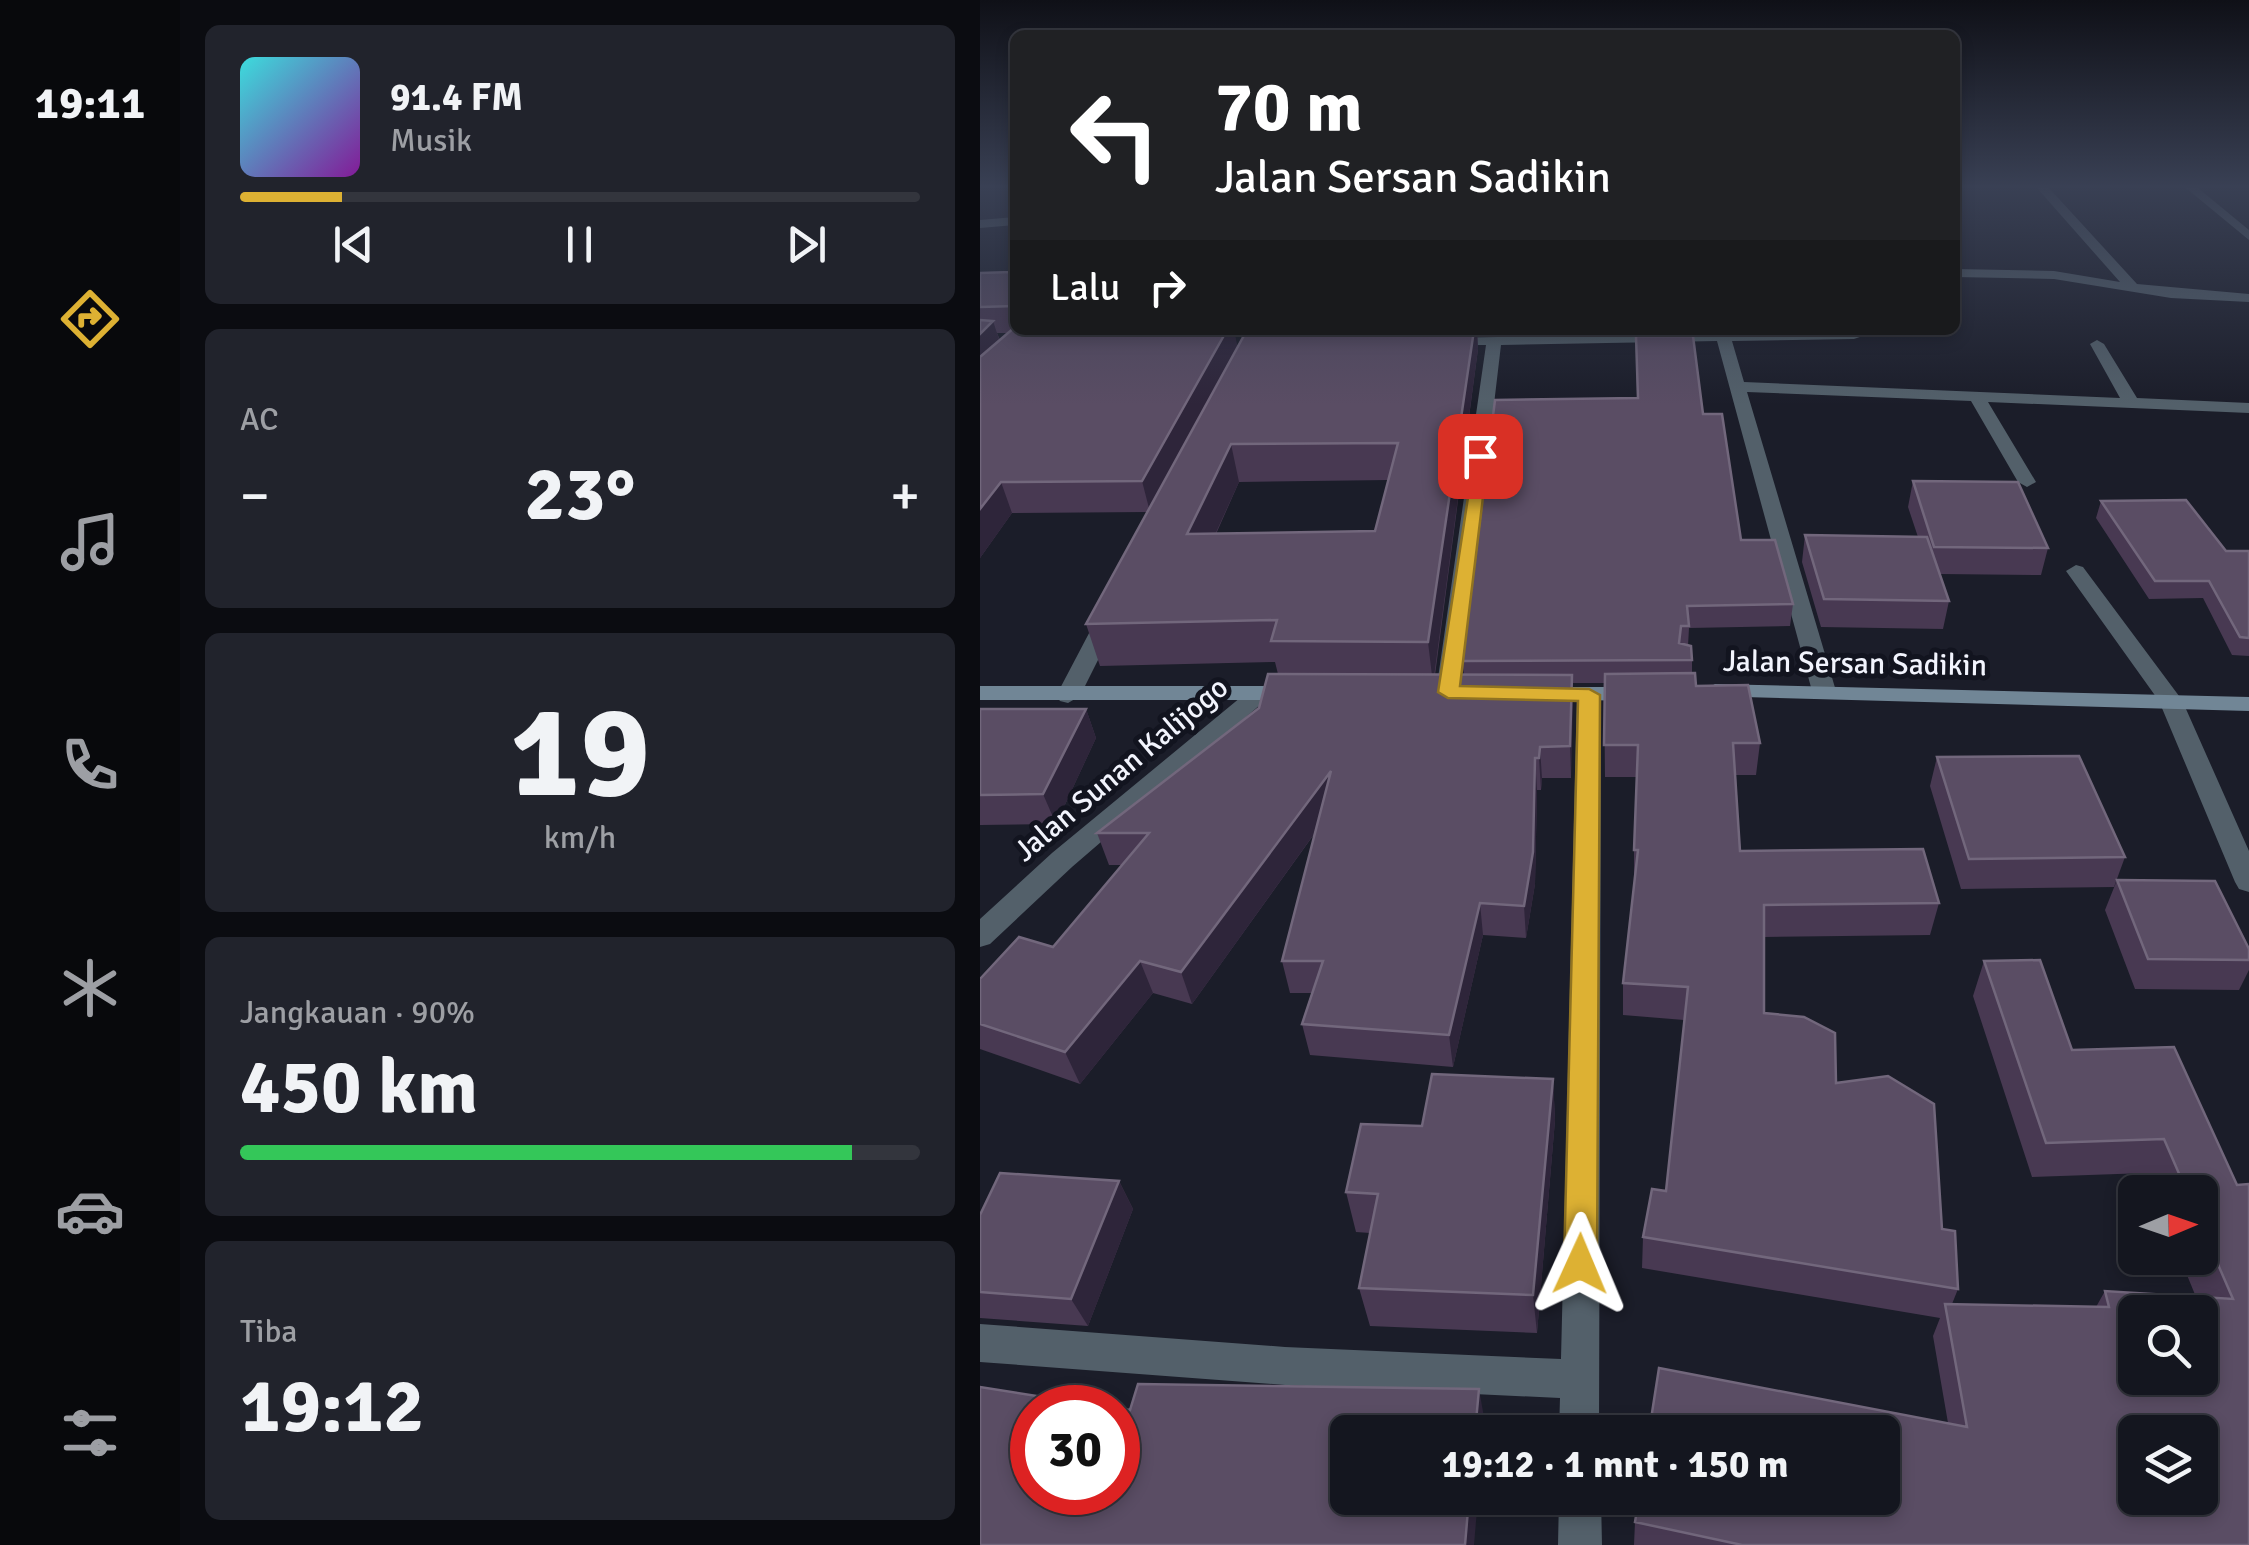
<!DOCTYPE html>
<html lang="id">
<head>
<meta charset="utf-8">
<style>
  body { margin:0; font-family:Signika,sans-serif; background:#21232c; color:#f1f3f6; height:100vh; display:flex; flex-direction:column; font-size:38px; white-space:nowrap }
  * { box-sizing:border-box; margin:0 }
  p { font-size:32px; color:#9d9fa4 }
  .icon { flex:none; width:55px; height:55px; fill:none; stroke:currentColor; stroke-width:2; stroke-linecap:round; stroke-linejoin:round }
  .map { position:relative; flex:1; overflow:hidden }
  .sheet { display:flex; flex-direction:column; gap:25px; padding:25px; background:#0b0c11; width:800px }
  .sheet>* { flex:none }
  .hud { position:absolute; left:30px; top:30px; width:950px; height:305px; border-radius:15px; box-shadow:0 5px 15px #0003,0 0 0 2px #33353d; background:#202124; color:#fff; overflow:hidden }
  .needle { width:65px; rotate:88deg }
  .fabs { position:absolute; left:1138px; top:1175px; display:grid; gap:20px }
  .fabs a { display:grid; place-items:center; width:100px; height:100px; border-radius:15px; background:#14161f; box-shadow:0 5px 15px #0003,0 0 0 2px #33353d; font-size:50px }
  .speed { position:absolute; left:30px; top:1385px; display:flex; gap:20px; font-size:50px; font-weight:700; text-align:center }
  .speed>* { display:grid; place-content:center; width:130px; height:130px; border-radius:50%; background:#14161f; box-shadow:0 5px 15px #0003,0 0 0 2px #33353d; line-height:1 }
  .speed .limit { border:15px solid #d22; background:#fff; color:#111 }
  .pin { position:absolute; display:grid; place-items:center; width:85px; height:85px; color:#fff; margin:-42px; border-radius:20px; box-shadow:0 5px 15px #0006 }
  .me { position:absolute; width:110px; margin:-55px; rotate:1deg; stroke-linejoin:round; filter:drop-shadow(0 0 8px #0008) }
  .turn { display:flex; align-items:center; gap:35px; height:210px; padding:0 40px; font-size:45px }
  .turn .icon { width:130px; height:130px; stroke-width:2.5 }
  .turn b { display:block; font-size:70px; line-height:85px }
  .then { display:flex; align-items:center; height:95px; padding:0 40px; background:#0003; gap:20px; font-size:38px }
  .big { font-size:75px; font-weight:800; line-height:1.1 }
  .sheet .widget { flex:1; display:flex; flex-direction:column; justify-content:center; gap:15px; min-width:0; padding:0 35px; border-radius:15px; background:#21232c }
  .sheet .dial { align-items:center; gap:0 }
  .dial b { font-size:130px; line-height:1 }
  .song { display:flex; align-items:center; gap:30px }
  .cover { width:120px; height:120px; border-radius:15px; background:linear-gradient(135deg,hsl(180 70% 55%),hsl(290 70% 35%)) }
  .played { height:10px; border-radius:5px; background:linear-gradient(90deg,#ddb133 15%,#33353d 15%) }
  .keys { display:flex; justify-content:space-around; direction:ltr }
  .heat { display:flex; justify-content:space-between; align-items:center; font-size:55px; direction:ltr }
  .charge { height:15px; border-radius:8px; background:linear-gradient(90deg,#34c759 90%,#33353d 0) }
  .trip { position:absolute; left:350px; top:1415px; width:570px; height:100px; border-radius:15px; background:#14161f; box-shadow:0 5px 15px #0003,0 0 0 2px #33353d; font-weight:800; line-height:100px; text-align:center }
  main { display:flex; flex:1; min-height:0 }
  .tab-bar { display:flex; flex-direction:column; width:180px; justify-content:space-around; align-items:center; background:#08090c; color:#9d9fa4 }
  .tab-bar .icon { width:70px; height:70px }
  .tab-bar .active { color:#ddb133 }
  .tab-bar b { font-size:45px; color:#f1f3f6 }
  .map>svg:first-child { display:block }
</style>
</head>
<body>
<main>
<nav class="tab-bar">
<b>19:11</b>
<svg class="icon active" aria-label="directions" viewBox="0 0 24 24"><path d="M12 3l9 9-9 9-9-9zM9 14v-3h6M13 9l2 2-2 2"/></svg>
<svg class="icon" aria-label="music" viewBox="0 0 24 24"><path d="M9 18V5l10-2v13"/><circle cx="6" cy="18" r="3"/><circle cx="16" cy="16" r="3"/></svg>
<svg class="icon" aria-label="phone" viewBox="0 0 24 24"><path d="M5 4h4l2 5-3 2q2 4 5 5l2-3 5 2v4C11 20 4 13 5 4z"/></svg>
<svg class="icon" aria-label="climate" viewBox="0 0 24 24"><path d="M12 3v18M4 7l16 10M4 17L20 7"/></svg>
<svg class="icon" aria-label="car" viewBox="0 0 24 24"><path d="M5 17H2v-5l4-1 3-4h7l3 4 3 1v5h-3M9 17h6M6 11h13"/><circle cx="7" cy="17" r="2"/><circle cx="17" cy="17" r="2"/></svg>
<svg class="icon" aria-label="filters" viewBox="0 0 24 24"><path d="M4 7h16M4 17h16"/><circle cx="9" cy="7" r="2"/><circle cx="15" cy="17" r="2"/></svg>
</nav>
<section class="sheet">
<div class="widget">
<div class="song"><i class="cover"></i><div><b>91.4 FM</b><p>Musik</p></div></div>
<div class="played"></div>
<div class="keys"><svg class="icon" aria-label="previous" viewBox="0 0 24 24"><path d="M18 5L8 12l10 7zM5 5v14"/></svg><svg class="icon" aria-label="pause" viewBox="0 0 24 24"><path d="M8 5v14M16 5v14"/></svg><svg class="icon" aria-label="next" viewBox="0 0 24 24"><path d="M6 5l10 7-10 7zM19 5v14"/></svg></div>
</div>
<div class="widget"><p>AC</p>
<div class="heat"><a>−</a><b class="big">23°</b><a>+</a></div>
</div>
<div class="widget dial"><b>19</b><p>km/h</p></div>
<div class="widget"><p>Jangkauan · 90%</p><b class="big">450 km</b><div class="charge"></div></div>
<div class="widget"><p>Tiba</p><b class="big">19:12</b></div>
</section>
<div class="map">
<svg width="1269" height="1545" viewBox="0 0 1269 1545">
  <rect width="100%" height="100%" fill="#1b1d29"/>
  <g fill="none" stroke-linecap="round" stroke-linejoin="round">
    <path fill="#53606a" fill-rule="evenodd" d="M1057 188H1069L1157 284 1269 294V302L1191 298 1074 279 975 277V269L1074 271 1140 282Z
      M1206 188H1218L1269 230V240Z
      M35 217V225L0 228V220Z
      M900 330 874 339 752 341 764 382 1140 398 1110 344 1117 340 1124 344 1157 398 1269 403V413L1008 402 1056 482 1047 487 1038 482 991 401 767 392 856 691 844 698 832 691 737 341 521 345 480 692 476 697H460L456 692 506 345H465L460 344V338Z
      M1096 565 1103 567 1202 700 1269 851V892L1259 889 1255 882 1179 701 1086 571Z
      M128 612 139 618 100 696 88 703 80 701 76 696 117 618Z
      M280 686 288 688 292 693 288 698 92 867 10 944 0 947V919L72 853 272 688Z
      M609 688 621 695 619 1432H579L580 1398 305 1385 0 1362V1324L305 1347 581 1359 597 695Z
      M579 1498H621L622 1545H578Z"/>
    <path fill="#718696" fill-rule="evenodd" d="M735 684 1269 697V711L727 696 723 691Z
      M0 686H315L327 693 315 700H0Z
      M560 687H655L667 694 655 701 552 699 548 694 552 689Z"/>
  </g>
  <path fill="#483952" fill-rule="evenodd" d="M35 270V330H501H497L498 349 455 675H484L482 661 657 398 656 336 723 414 761 540 813 604 810 626 709 628 708 646 712 660V673L716 686 780 743 776 775H756L760 851 959 903 950 935 784 937V1013L856 1083 962 1229 978 1289 972 1304 1116 1307 1125 1291 1216 1297 1200 1258H1220V1192H1174L1166 1173 1052 1177 993 996 1004 961 1092 1050 1257 1185 1269 1545H654L655 1522 968 1423 953 1336 960 1318 662 1268 663 1237 686 1191 704 1020 643 1015V983L654 883V850L657 777H625L624 683H592L591 778H562L561 790H557L555 884 546 938 503 935 473 1067 330 1055 322 1024 332 993H310L302 961 335 833 212 1004 173 993 100 1084 0 1049V979L73 947 143 865H129L117 833 279 708 298 674 295 662 120 666 106 624 167 512 32 513 0 558V273L32 272ZM254 332H266L257 347ZM17 333H27L20 340ZM408 480 395 531 236 534 259 482Z
    M933 481 1068 548 1061 575 960 574 969 601 963 629 841 627 822 562 825 535 938 537 928 507Z
    M1121 501 1246 551H1269V656L1252 655 1223 598 1169 599 1116 518Z
    M0 709H106L116 738 76 824 0 825Z
    M957 757 1145 857 1134 887 981 889 950 786Z
    M1137 880 1269 949V970L1259 990 1155 989 1125 910Z
    M573 1079 575 1120 557 1333 390 1326 379 1288 390 1233 376 1232 366 1192 442 1126Z
    M139 1181 153 1209 108 1326 0 1318V1215Z"/>
  <path fill="#2e253a" d="M13 321 22 348 0 372V334Z
    M247 330H254L258 349 170 512 162 481Z
    M494 330H497L498 349 453 684 448 642Z
    M251 444 259 482 217 574 207 534Z
    M21 482 32 513 0 558V509Z
    M592 675 593 706 591 778 590 746Z
    M106 709 116 738 76 824 63 794Z
    M560 747 562 778 561 790 559 758Z
    M555 758 557 790 555 884 546 938 544 906Z
    M351 771 357 802 212 1004 201 972Z
    M500 903 503 935 473 1067 469 1035Z
    M160 961 173 993 100 1084 85 1052Z
    M573 1079 575 1120 557 1333 553 1295Z
    M139 1181 153 1209 108 1326 91 1299Z
    M499 1389 505 1423 504 1432H495Z
    M489 1498H498L494 1545H485Z"/>
  <path fill="#5a4d64" stroke="#72677c" stroke-width="2.5" fill-rule="evenodd" d="M35 270V306L0 307V273L32 272Z
    M0 320 13 321 0 334Z
    M35 327V330H247L162 481 21 482 0 509V357Z
    M267 330H494L448 642 291 641 297 620 106 624ZM418 443 395 531 207 534 251 444Z
    M656 336H713L723 414H742L761 540H795L813 604 707 606 709 626H701L699 643 711 646 712 660 482 661 515 400 658 398Z
    M933 481 1038 482 1068 548 954 547Z
    M1206 500 1246 551H1269V638L1260 637 1229 581H1175L1121 501Z
    M825 535 947 537 969 601 844 599Z
    M715 673 716 686 768 685 780 743H753L760 851 943 849 959 903 784 905V1013L824 1017 855 1033 856 1083 908 1076 954 1104 962 1229 975 1231 978 1289 663 1237 672 1189 686 1191 708 987 643 983 658 850H654L658 745H624L625 674Z
    M288 674 592 675 590 746 560 747 559 758H555L553 852 544 906 500 903 469 1035 322 1024 343 961H302L351 771 201 972 160 961 85 1052 0 1024V979L39 937 73 947 169 833H117L279 708Z
    M0 709H106L63 794 0 795Z
    M1099 756 1145 857 989 859 957 757Z
    M1137 880 1235 881 1269 949V960L1168 959Z
    M1060 960 1092 1050 1194 1047 1257 1185 1269 1184V1545H762L655 1522 659 1498H902V1432H669L679 1368 987 1427 965 1304 1129 1307 1125 1291 1253 1299 1220 1223V1192H1207L1184 1139 1066 1143 1004 961ZM1155 1312H1220V1378H1155ZM1155 1432H1220V1498H1155Z
    M452 1074 573 1079 553 1295 379 1288 398 1194 366 1192 381 1124 442 1126Z
    M20 1173 139 1181 91 1299 0 1292V1215Z
    M158 1384 499 1389 495 1432H368V1498H489L485 1545H0V1387L133 1408H52V1492H138V1408L150 1410Z"/>
  <linearGradient id="sky" x2="0" y2="1"><stop stop-color="#0f1017"/><stop offset="0.46" stop-color="#394054"/><stop offset="1" stop-color="#394054" stop-opacity="0"/></linearGradient>
  <rect width="1269" height="405" fill="url(#sky)"/>
  <path fill="#ddb133" stroke="#907321" stroke-width="2.5" d="M495 452 508 456 480 686 609 689 620 695 617 1264 612 1276 600 1280 589 1276 584 1264 598 701 468 698 458 692Z"/>
  <g text-anchor="middle" stroke-width="10" stroke-linejoin="round" paint-order="stroke">
    <g font-size="30" fill="#f2f4fd" stroke="#12141f">
      <text transform="translate(875 663) rotate(1)" y="10">Jalan Sersan Sadikin</text>
      <text transform="translate(141 769) rotate(-40)" y="10">Jalan Sunan Kalijogo</text>
    </g>
  </g>
</svg>
<div class="fabs">
<a><svg class="needle" viewBox="-14 -14 28 28"><path d="M0-13l5 13h-10z" fill="#e53935"/><path d="M0 13l5-13h-10z" fill="#9d9fa4"/></svg></a>
<a><svg class="icon" aria-label="search" viewBox="0 0 24 24"><circle cx="10" cy="10" r="6"/><path d="M15 15l6 6"/></svg></a>
<a><svg class="icon" aria-label="layers" viewBox="0 0 24 24"><path d="M12 4l9 5-9 5-9-5zM3 14l9 5 9-5"/></svg></a>
</div>
<div class="speed"><div class="limit">30</div></div>
<div class="pin" style="left:500px;top:456px;background:#d93025"><svg class="icon" aria-label="arrive" viewBox="0 0 24 24"><path d="M6 21V4h12l-3 4 3 4H6"/></svg></div>
<svg class="me" style="left:600px;top:1264px" viewBox="-20 -20 40 40"><path d="M0-17L14 15 0 8-14 15z" fill="#ddb133" stroke="#fff" stroke-width="4"/></svg>
<div class="trip">19:12 · 1 mnt · 150 m</div>
<div class="hud">
<div class="turn"><svg class="icon" aria-label="left" viewBox="0 0 24 24"><path d="M17 20v-9H6M10 6l-5 5 5 5"/></svg><div><b>70 m</b>Jalan Sersan Sadikin</div></div>
<div class="then">Lalu<svg class="icon" aria-label="right" viewBox="0 0 24 24"><path d="M7 20v-9h11M14 6l5 5-5 5"/></svg></div>
</div>
</div>
</main>
</body>
</html>
